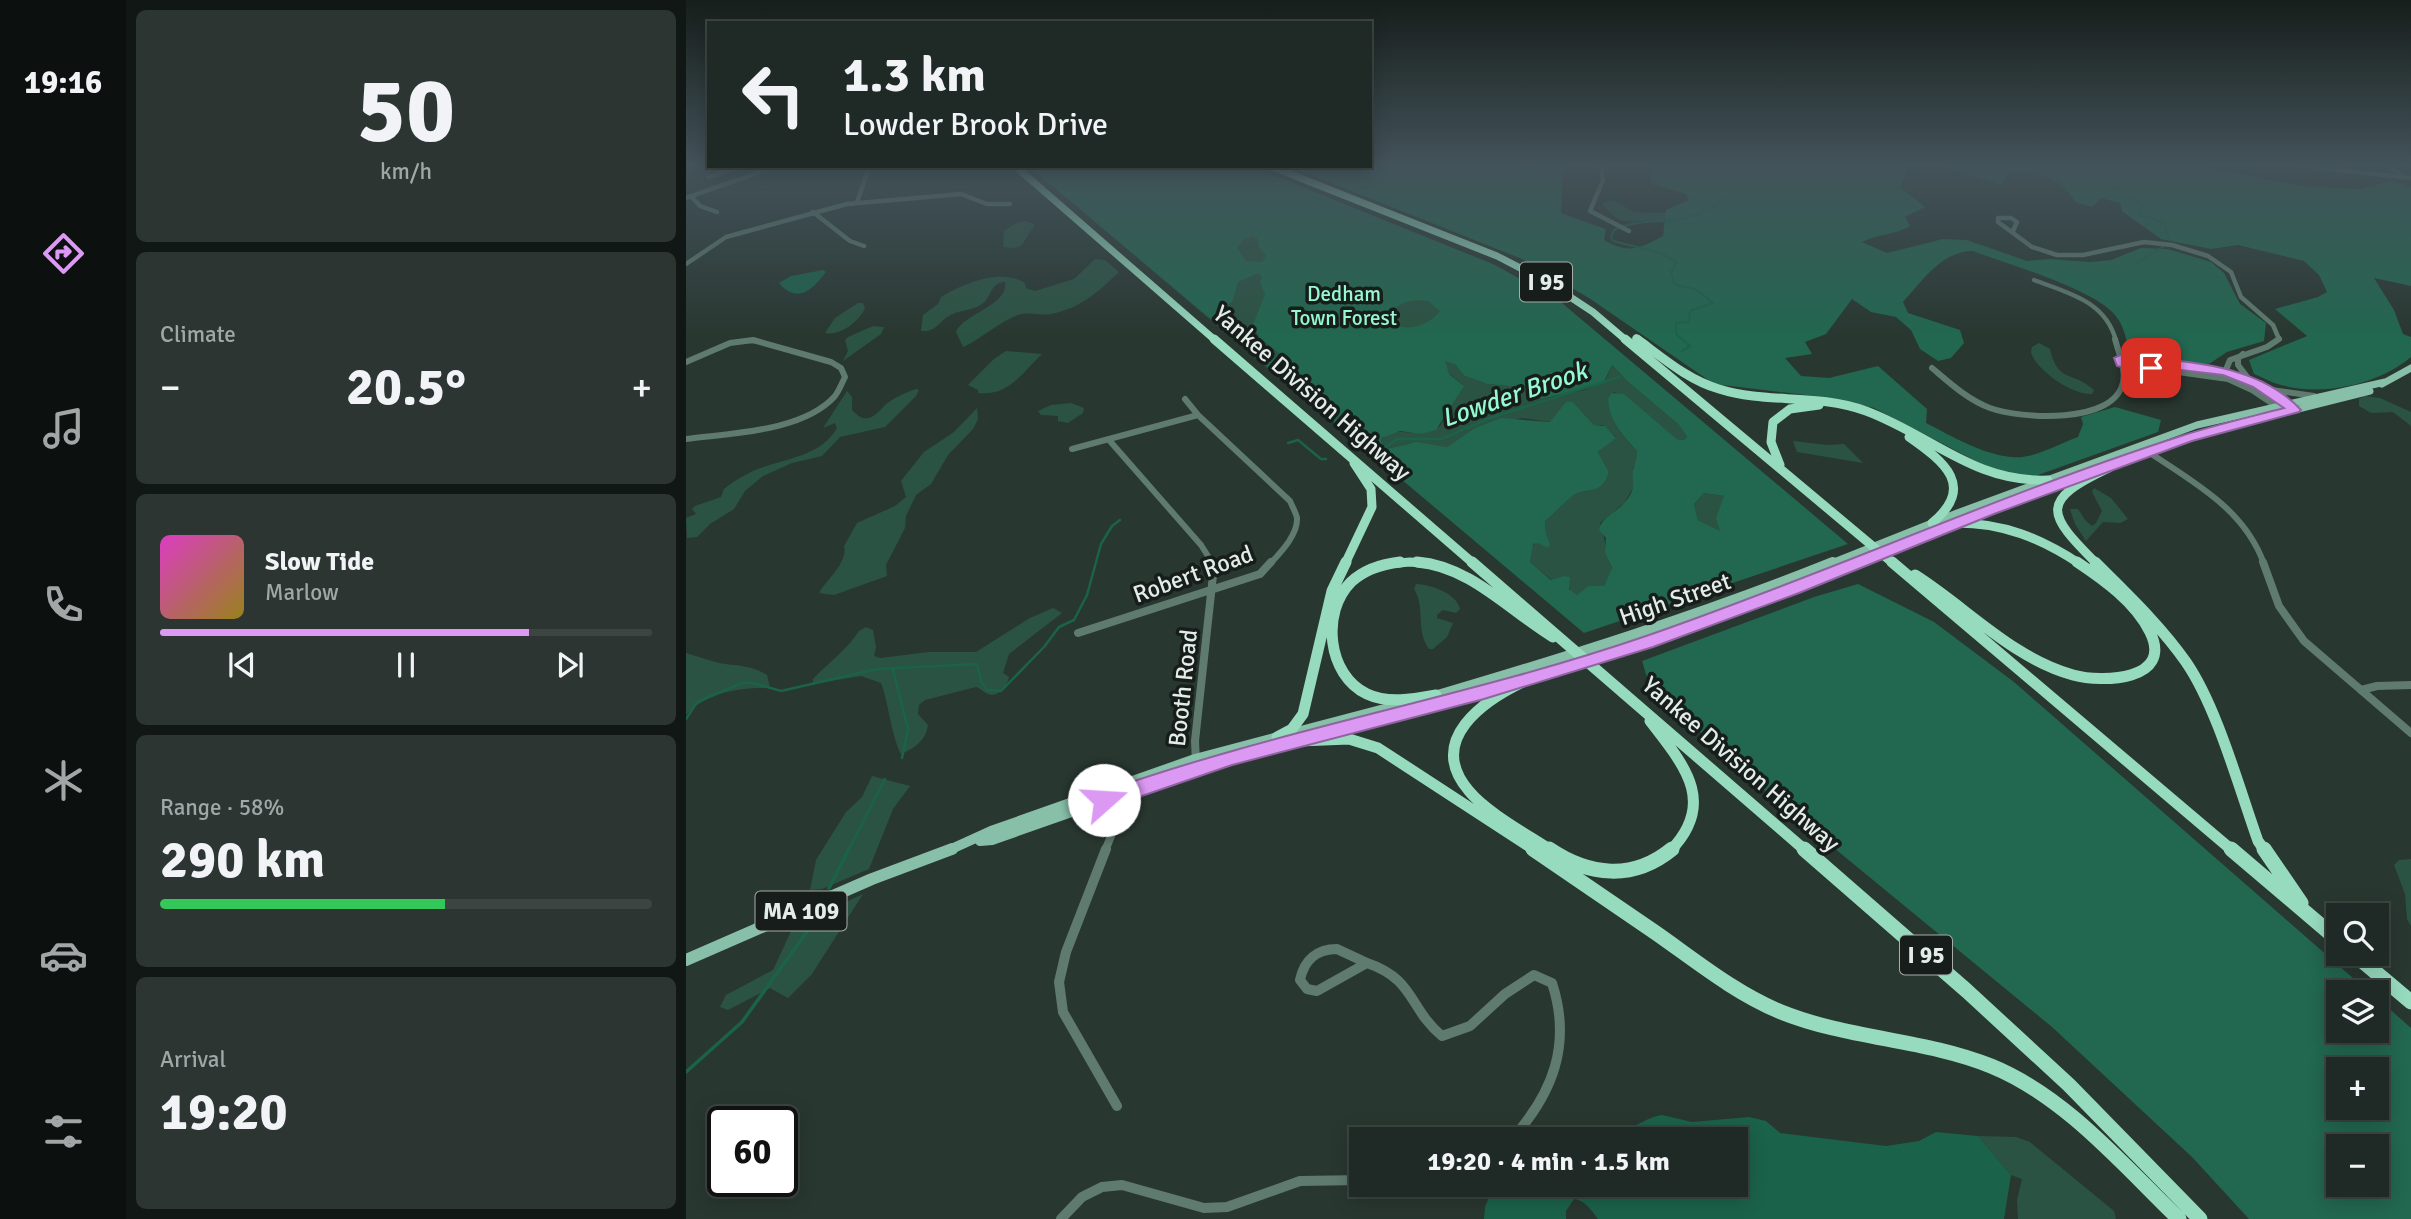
<!DOCTYPE html>
<html lang="en">
<head>
<meta charset="utf-8">
<style>
  body { margin:0; font-family:Signika,sans-serif; background:#2c3532; color:#f1f3f6; height:100vh; display:flex; flex-direction:column; font-size:26px; white-space:nowrap }
  * { box-sizing:border-box; margin:0 }
  p { font-size:23px; color:#a1a6a7 }
  .icon { flex:none; width:38px; height:38px; fill:none; stroke:currentColor; stroke-width:2; stroke-linecap:round; stroke-linejoin:round }
  .map { position:relative; flex:1; overflow:hidden }
  .sheet { display:flex; flex-direction:column; gap:10px; padding:10px; background:#111714; width:560px }
  .sheet>* { flex:none }
  .hud { position:absolute; left:21px; top:21px; width:665px; height:147px; border-radius:0px; box-shadow:0 4px 18px #0003,0 0 0 2px #3c4542; background:#1f2925; color:#f1f3f6; overflow:hidden }
  .buttons { position:absolute; left:1640px; top:903px; display:grid; gap:14px }
  .buttons a { display:grid; place-items:center; width:63px; height:63px; border-radius:0px; background:#1f2925; box-shadow:0 4px 18px #0003,0 0 0 2px #3c4542; font-size:35px }
  .speed { position:absolute; left:21px; top:1106px; display:flex; gap:14px; font-size:35px; font-weight:700; text-align:center }
  .speed>* { display:grid; place-content:center; width:91px; height:91px; border-radius:50%; background:#1f2925; box-shadow:0 4px 18px #0003,0 0 0 2px #3c4542; line-height:1 }
  .speed .limit { border:4px solid #111; border-radius:10px; background:#fff; color:#111 }
  .pin { position:absolute; display:grid; place-items:center; width:60px; height:60px; color:#fff; margin:-30px; border-radius:14px; box-shadow:0 4px 10px #0006 }
  .me { position:absolute; width:77px; margin:-38px; rotate:71deg; stroke-linejoin:round; filter:drop-shadow(0 0 5px #0008) }
  .turn { display:flex; align-items:center; gap:24px; height:147px; padding:0 21px; font-size:32px }
  .turn .icon { width:91px; height:91px; stroke-width:2.5 }
  .turn b { display:block; font-size:49px; line-height:60px }
  .big { font-size:52px; font-weight:700; line-height:1.1 }
  .sheet .widget { flex:1; display:flex; flex-direction:column; justify-content:center; gap:10px; min-width:0; padding:0 24px; border-radius:10px; background:#2c3532 }
  .sheet .dial { align-items:center; gap:0 }
  .dial b { font-size:91px; line-height:1 }
  .song { display:flex; align-items:center; gap:21px }
  .cover { width:84px; height:84px; border-radius:10px; background:linear-gradient(135deg,hsl(310 70% 55%),hsl(50 70% 35%)) }
  .played { height:7px; border-radius:4px; background:linear-gradient(90deg,#dc99f4 75%,#3c4542 75%) }
  .keys { display:flex; justify-content:space-around; direction:ltr }
  .heat { display:flex; justify-content:space-between; align-items:center; font-size:38px; direction:ltr }
  .charge { height:10px; border-radius:5px; background:linear-gradient(90deg,#34c759 58%,#3c4542 0) }
  .trip { position:absolute; left:663px; top:1127px; width:399px; height:70px; border-radius:0px; background:#1f2925; box-shadow:0 4px 18px #0003,0 0 0 2px #3c4542; font-weight:700; line-height:70px; text-align:center }
  main { display:flex; flex:1; min-height:0 }
  .dock { display:flex; flex-direction:column; width:126px; justify-content:space-around; align-items:center; background:#0c100f; color:#a1a6a7 }
  .dock .icon { width:49px; height:49px }
  .dock .current { color:#dc99f4 }
  .dock b { font-size:32px; color:#f1f3f6 }
  .map>svg:first-child { display:block }
</style>
</head>
<body>
<main>
<nav class="dock">
<b>19:16</b>
<svg class="icon current" aria-label="directions" viewBox="0 0 24 24"><path d="M12 3l9 9-9 9-9-9zM9 14v-3h6M13 9l2 2-2 2"/></svg>
<svg class="icon" aria-label="music" viewBox="0 0 24 24"><path d="M9 18V5l10-2v13"/><circle cx="6" cy="18" r="3"/><circle cx="16" cy="16" r="3"/></svg>
<svg class="icon" aria-label="phone" viewBox="0 0 24 24"><path d="M5 4h4l2 5-3 2q2 4 5 5l2-3 5 2v4C11 20 4 13 5 4z"/></svg>
<svg class="icon" aria-label="climate" viewBox="0 0 24 24"><path d="M12 3v18M4 7l16 10M4 17L20 7"/></svg>
<svg class="icon" aria-label="car" viewBox="0 0 24 24"><path d="M5 17H2v-5l4-1 3-4h7l3 4 3 1v5h-3M9 17h6M6 11h13"/><circle cx="7" cy="17" r="2"/><circle cx="17" cy="17" r="2"/></svg>
<svg class="icon" aria-label="filters" viewBox="0 0 24 24"><path d="M4 7h16M4 17h16"/><circle cx="9" cy="7" r="2"/><circle cx="15" cy="17" r="2"/></svg>
</nav>
<section class="sheet">
<div class="widget dial"><b>50</b><p>km/h</p></div>
<div class="widget"><p>Climate</p>
<div class="heat"><a>−</a><b class="big">20.5°</b><a>+</a></div>
</div>
<div class="widget">
<div class="song"><i class="cover"></i><div><b>Slow Tide</b><p>Marlow</p></div></div>
<div class="played"></div>
<div class="keys"><svg class="icon" aria-label="previous" viewBox="0 0 24 24"><path d="M18 5L8 12l10 7zM5 5v14"/></svg><svg class="icon" aria-label="pause" viewBox="0 0 24 24"><path d="M8 5v14M16 5v14"/></svg><svg class="icon" aria-label="next" viewBox="0 0 24 24"><path d="M6 5l10 7-10 7zM19 5v14"/></svg></div>
</div>
<div class="widget"><p>Range · 58%</p><b class="big">290 km</b><div class="charge"></div></div>
<div class="widget"><p>Arrival</p><b class="big">19:20</b></div>
</section>
<div class="map">
<svg width="1725" height="1219" viewBox="0 0 1725 1219">
  <rect width="100%" height="100%" fill="#293731"/>
  <path fill="#2b5343" d="M343 166H564L809 265 876 303 779 376 801 384 835 387 856 399 899 390 920 379 926 365 941 381 993 425 1001 437 998 440 991 439 943 399 928 392 922 398C923 420 936 436 951 451V462L947 468 949 485 938 503 914 523C920 539 919 553 926 569L918 586H902L891 595 886 593 877 576 866 580 844 562 845 547 860 534 859 521C868 514 875 506 884 498 900 484 915 499 923 472L912 452 930 437 917 425H908L887 402 865 422 836 418 787 429 761 447 725 443 700 449 695 441C703 427 718 433 732 433 739 433 747 429 754 426L777 385 761 372 638 416Z
    M1025 166H1043L1045 181 1069 186 1100 202H1130L1149 209C1138 209 1126 204 1117 213L1121 221 1119 225 1128 228 1146 229 1150 232 1146 238 1165 250 1150 247 1138 237 1115 230 1099 213 1054 199 1032 202 1018 216 1003 223C1005 226 1005 230 1008 233 1017 243 1034 232 1041 229L1051 233V237L1038 242 999 238 995 234V224C976 215 945 226 933 219 926 216 922 209 916 204L927 200 948 212 977 213 1011 207 1032 193 1033 181Z
    M339 221 348 224V227C336 240 341 251 317 247L318 231 330 223Z
    M409 259 419 260 433 272C412 292 395 308 365 314 354 316 343 311 332 315 316 320 286 345 277 347L270 332 272 328C285 312 323 303 319 282 306 283 306 292 300 300 292 311 274 309 263 316 252 322 251 332 235 331L237 315 252 304 255 297C278 283 315 268 339 283L340 288 349 291 388 279Z
    M172 303H177L179 308C173 322 154 336 139 333L149 318Z
    M187 326 198 327 195 334 157 361 162 351 159 340 162 337Z
    M1353 343 1364 349C1372 384 1386 370 1408 390L1406 394C1388 396 1349 370 1345 352L1346 347Z
    M320 351 356 354C336 373 323 396 292 393V390L282 385 308 359Z
    M230 389 233 390 230 396 199 427 154 437 136 456 106 463 77 476 59 491 48 509 24 524 11 537 1 538 0 518 10 514 6 509 9 506 35 497 38 489C46 482 57 476 67 471 94 459 134 458 151 428L149 423 137 428 161 391 166 397V410C180 426 189 416 199 405 207 398 221 392 230 389Z
    M1679 396 1694 398 1725 412V426L1707 412 1685 413 1673 406V399Z
    M385 403 398 408 397 413 382 423 372 421V416L355 415 352 411 365 405Z
    M291 408 292 419 287 429 262 455 245 484 230 495 220 516 219 528 200 565 201 576 148 595 133 593C141 579 162 563 158 546L171 523 209 506 220 497 215 481 238 452 268 432Z
    M1107 441 1141 445 1158 444 1177 463 1111 452Z
    M1408 488 1425 498 1442 519 1434 523 1417 522 1400 541 1389 524 1384 509H1392L1399 520 1406 526 1410 523 1416 511 1406 492Z
    M1018 493 1038 496 1035 532 1012 520 1008 504Z
    M730 584C746 585 770 593 774 609L770 613 757 610 751 615V618L767 623 761 637 747 649H743C729 630 740 608 728 589Z
    M367 608 376 613 323 654 317 673 323 677C321 686 311 700 300 693 296 691 294 688 290 687L239 700 233 705 232 714 242 725C240 740 229 748 215 754 205 735 203 704 195 683L175 676 127 684V679C142 663 161 650 173 631L180 627 187 630 190 647 188 656 194 658 243 652H290L344 618Z
    M0 653C11 656 21 660 33 663 51 666 65 665 81 675L84 688C55 687 20 692 0 715Z
    M186 776 224 786 207 809 183 869 136 889 124 890 130 860 160 812 176 797Z
    M1725 859V926L1721 919 1719 894 1708 865 1713 860Z
    M177 894 126 974 102 998 84 988 42 1010 34 1007 40 995 87 970 107 927Z
    M1292 1136 1330 1137 1344 1142 1428 1211 1430 1219H1332L1331 1200 1336 1179 1325 1175Z"/>
  <path fill="#22674f" fill-rule="evenodd" d="M343 166H564L809 265 876 303 1162 544 898 633ZM567 236 572 239V246L580 256 576 262 560 261 551 248 557 240ZM572 273 576 276 574 283 579 294 567 325 574 338 594 354 589 358C570 357 544 329 534 314L547 300 552 282ZM742 301 754 311C744 325 719 334 705 322V314C712 301 729 299 742 301ZM759 361 769 364 779 376 801 384 834 387 856 399 917 384 926 365 941 381 993 425 1001 437 998 440 991 439 938 394 926 393 922 398C922 420 937 436 951 451 951 458 950 460 948 467 943 480 954 484 939 502 931 512 915 517 913 530L920 538 919 552 926 568 918 586H902L891 595 883 589 884 577 877 576 865 580 844 562 847 544 852 543 862 548 864 544 860 534 859 521C868 514 875 506 884 498 900 484 915 499 923 472L912 452 930 438 919 426 908 425 887 402H880L864 422 815 418 787 429 761 447 730 442 700 449 695 441 696 438 714 431 735 434 750 430 778 386 763 374ZM1018 493 1038 496 1030 518 1034 531 1012 520 1008 504Z
    M603 166H877L875 213 920 229 918 240C943 254 953 249 977 236L980 210 1003 200 1000 194 966 184 962 166H1213L1220 169V175L1214 187 1239 207 1219 217 1224 226C1209 235 1191 234 1176 242L1201 253 1257 239 1281 240 1341 261 1363 259 1404 262 1425 260 1455 248 1482 249 1525 262 1538 273 1554 304 1580 323 1578 341 1541 352 1523 364 1466 359 1442 350C1440 337 1438 326 1429 315 1408 289 1321 264 1287 251 1256 251 1237 280 1217 302L1222 313 1274 330 1278 343 1265 358 1252 361 1234 349 1225 330 1210 317 1185 312 1166 299 1140 334 1119 342 1126 354 1099 358 1115 376 1143 378 1192 366 1241 409 1240 423C1266 436 1295 454 1325 457 1346 460 1372 444 1392 437L1397 424 1395 417 1429 407 1475 420 1472 432 1352 475 1329 476 1307 470 1188 408 1145 398 1028 384 903 298 836 259Z
    M1256 166H1513L1616 186 1673 189 1706 181 1725 187V286L1688 278 1708 310 1717 334 1725 337V357C1693 384 1640 396 1599 386 1588 384 1578 378 1568 374L1563 360 1621 336 1589 309 1632 297 1641 292 1633 275 1618 261 1552 245 1525 249 1475 239 1436 211 1434 203 1415 198 1406 207 1389 202C1377 180 1350 168 1324 172L1315 185Z
    M1172 584 1248 622 1328 682 1683 992H1652V1031H1690L1691 998 1725 1028V1219H1563L1506 1157 1366 1027 1087 798 964 687 956 661 1128 597ZM1652 1069H1690V1108H1652ZM1652 1146H1690V1185H1652Z"/>
  <path fill="#1b624a" d="M137 270 140 272C127 289 112 305 93 283L105 276Z
    M976 1115 1006 1122 1063 1117 1080 1121 1094 1133 1200 1146 1233 1141 1250 1132 1292 1136 1325 1175 1318 1219H912C906 1211 899 1200 888 1199L880 1211V1219H798L799 1207 808 1185H1050V1139H846C876 1126 911 1141 940 1130 953 1125 962 1117 976 1115Z"/>
  <g fill="none" stroke-linecap="round" stroke-linejoin="round">
    <path stroke="#1b624a" stroke-width="2" d="M1387 166 1395 168 1399 176 1432 188 1457 206 1453 214 1478 223 1483 240
      M1449 264 1478 246
      M998 341 990 334V323L1003 322 1004 311 1027 303 1009 289 989 285 985 273 990 262 975 253 927 241 925 238 928 230C950 219 971 223 994 219 1015 216 1033 204 1049 191L1045 184 1043 166"/>
    <path stroke="#1b624a" stroke-width="2.5" d="M996 339 1004 346 996 351
      M602 443 612 440 635 459H640
      M695 450 711 439H755L804 418 933 377
      M207 670 222 729 216 758
      M0 719 11 702 56 683H67L95 691 191 669 291 664 295 681 301 690 315 691 358 647 373 627 388 620 401 595 415 544 426 526 434 520
      M162 851 199 779"/>
    <path stroke="#1b624a" stroke-width="3.5" d="M143 888 163 849
      M0 1072 56 1022 138 908"/>
    <path stroke="#5f7a6e" stroke-width="4.5" d="M915 166 917 180 904 211 943 231
      M1617 166 1725 178
      M1702 166 1716 175
      M23 177 58 166
      M5 196 14 206 31 212
      M0 198 91 166
      M171 202 182 171
      M127 212 164 241 178 246
      M1327 231 1331 222 1325 218H1312V222L1346 247 1371 255H1397L1458 242 1486 245 1522 256 1545 272 1555 297 1587 325 1593 339 1591 341
      M0 264 40 237 161 204 275 194 301 204H324
      M1348 280C1382 293 1420 301 1430 341
      M63 341H69"/>
    <path stroke="#5f7a6e" stroke-width="6" d="M1557 354 1552 358V365L1562 378
      M1434 358 1539 372 1572 384 1609 409
      M0 362 44 343 67 340 145 362 155 368 159 377C156 383 153 391 149 396 117 432 44 433 0 439
      M1435 364 1542 379 1566 390 1593 408
      M1246 368C1264 383 1282 400 1304 408 1334 419 1429 425 1437 382 1440 369 1432 351 1429 339
      M1542 379 1539 372 1544 360 1581 347 1593 339
      M1585 390 1628 396
      M499 399 512 415 604 501C606 506 610 513 611 518 612 535 594 553 584 564
      M423 440 515 545 527 564
      M386 449 512 415
      M1464 453C1509 483 1559 510 1578 564"/>
    <path stroke="#5f7a6e" stroke-width="8" d="M1577 562 1593 606 1618 641 1725 733
      M392 633 574 574 585 562
      M1675 690 1691 686 1725 685
      M510 763 509 741 528 566 526 562
      M419 851 431 821V792"/>
    <path stroke="#5f7a6e" stroke-width="10" d="M420 849 380 952 373 982 377 1012 431 1106
      M651 949 681 963 631 991 621 989 614 980C618 960 631 949 651 949Z
      M681 963C729 979 723 1009 756 1036L784 1026 819 994 848 975 866 983C886 1044 867 1093 826 1139
      M375 1219 396 1197 416 1187 436 1185 518 1208 541 1207 614 1181 676 1180"/>
    <path stroke="#87bfa8" stroke-width="7" d="M1696 384 1725 368
      M1143 564 1271 513 1511 425 1699 382
      M1167 564 1283 518 1510 435 1684 391"/>
    <path stroke="#87bfa8" stroke-width="10" d="M837 681 1049 611 1172 562
      M745 697C881 657 1015 615 1147 562
      M631 737 824 685
      M294 841 306 840 511 768 617 740
      M261 851 305 831 509 759 725 702"/>
    <path stroke="#87bfa8" stroke-width="12" d="M0 960 186 879 266 849"/>
    <path stroke="#97dbbf" stroke-width="7" d="M329 166 530 341
      M584 166 811 256 863 283 907 312 941 341
      M950 338 953 341"/>
    <path stroke="#97dbbf" stroke-width="9" d="M528 339 788 564
      M939 339 1208 564
      M951 339C977 358 1002 380 1033 389 1080 404 1130 393 1180 411 1245 435 1288 483 1362 480
      M1223 437C1259 462 1290 487 1246 523
      M1094 465 1085 442 1087 422 1104 409 1133 405
      M1270 523C1318 523 1354 538 1394 564
      M659 564 686 507 685 489 668 463
      M702 564 724 562 744 564
      M1411 564C1360 513 1353 501 1423 468"/>
    <path stroke="#97dbbf" stroke-width="11" d="M714 562C696 564 678 570 665 582 635 612 641 675 681 694 702 704 728 699 750 695
      M731 562C784 566 824 611 867 637
      M786 562 1120 851
      M1206 562 1547 851
      M1409 562C1441 594 1474 625 1500 662 1531 707 1553 788 1572 841L1579 851
      M1229 575C1281 608 1326 658 1387 675 1416 683 1488 681 1464 632 1449 602 1418 580 1391 562
      M841 680C798 700 739 740 783 791 800 812 842 835 866 851
      M964 721C997 764 1032 802 984 851
      M591 737 606 729 617 714 646 591 660 562
      M613 741 663 739 692 748 850 851"/>
    <path stroke="#97dbbf" stroke-width="15" d="M847 849C888 877 929 905 970 933 1010 961 1049 993 1095 1012 1162 1039 1238 1039 1305 1066 1379 1096 1437 1165 1493 1219
      M863 849C903 876 947 881 986 849
      M1118 849 1281 991 1383 1085 1514 1219
      M1545 849 1652 940
      M1578 849 1615 903
      M1668 954 1725 1002"/>
  </g>
  <linearGradient id="sky" x2="0" y2="1"><stop stop-color="#171e1b"/><stop offset="0.49" stop-color="#43535a"/><stop offset="1" stop-color="#43535a" stop-opacity="0"/></linearGradient>
  <rect width="1725" height="336" fill="url(#sky)"/>
  <path fill="#dc99f4" stroke="#8f639f" stroke-width="2" d="M1434 355C1494 362 1570 361 1615 410L1613 412 1506 441 1308 514 1113 593 967 647 798 699 546 765 418 809 411 806 408 800 411 794C591 729 780 698 960 636 1140 574 1314 494 1495 436 1529 425 1564 417 1598 408L1567 387 1537 375 1470 367 1469 371 1465 372 1435 367 1431 366 1428 358Z"/>
  <g text-anchor="middle" stroke-width="7" stroke-linejoin="round" paint-order="stroke">
    <g font-size="21" fill="#95f8d1" stroke="#161d1a">
      <text x="658" y="301">Dedham<tspan x="658" dy="24">Town Forest</tspan></text>
    </g>
    <g fill="#161d1a" stroke="#a6aeaa" stroke-width="2">
      <rect x="834" y="262.5" width="52" height="39" rx="5"/>
      <rect x="69.5" y="891.5" width="91" height="39" rx="5"/>
      <rect x="1214" y="935.5" width="52" height="39" rx="5"/>
    </g>
    <g font-size="23" font-weight="bold" fill="#e3ece8">
      <text x="860" y="290">I 95</text>
      <text x="115" y="919">MA 109</text>
      <text x="1240" y="963">I 95</text>
    </g>
    <g font-size="24" fill="#e3ece8" stroke="#161d1a">
      <text transform="translate(626 393) rotate(41)" y="8">Yankee Division Highway</text>
      <text transform="translate(507 574) rotate(-20)" y="8">Robert Road</text>
      <text transform="translate(989 599) rotate(-19)" y="8">High Street</text>
      <text transform="translate(497 688) rotate(-84)" y="8">Booth Road</text>
      <text transform="translate(1055 764) rotate(41)" y="8">Yankee Division Highway</text>
    </g>
    <g font-size="26" font-style="italic" fill="#95f9d2" stroke="#161d1a">
      <text transform="translate(828 394) rotate(-19)" y="9">Lowder Brook</text>
    </g>
  </g>
</svg>
<div class="buttons">
<a><svg class="icon" aria-label="search" viewBox="0 0 24 24"><circle cx="10" cy="10" r="6"/><path d="M15 15l6 6"/></svg></a>
<a><svg class="icon" aria-label="layers" viewBox="0 0 24 24"><path d="M12 4l9 5-9 5-9-5zM3 14l9 5 9-5"/></svg></a>
<a>+</a>
<a>−</a>
</div>
<div class="speed"><div class="limit">60</div></div>
<div class="pin" style="left:1465px;top:368px;background:#d93025"><svg class="icon" aria-label="arrive" viewBox="0 0 24 24"><path d="M6 21V4h12l-3 4 3 4H6"/></svg></div>
<svg class="me" style="left:418px;top:800px" viewBox="-20 -20 40 40"><circle r="19" fill="#fff"/><path d="M0-13L10 11 0 6-10 11z" fill="#dc99f4"/></svg>
<div class="trip">19:20 · 4 min · 1.5 km</div>
<div class="hud">
<div class="turn"><svg class="icon" aria-label="left" viewBox="0 0 24 24"><path d="M17 20v-9H6M10 6l-5 5 5 5"/></svg><div><b>1.3 km</b>Lowder Brook Drive</div></div>
</div>
</div>
</main>
</body>
</html>
